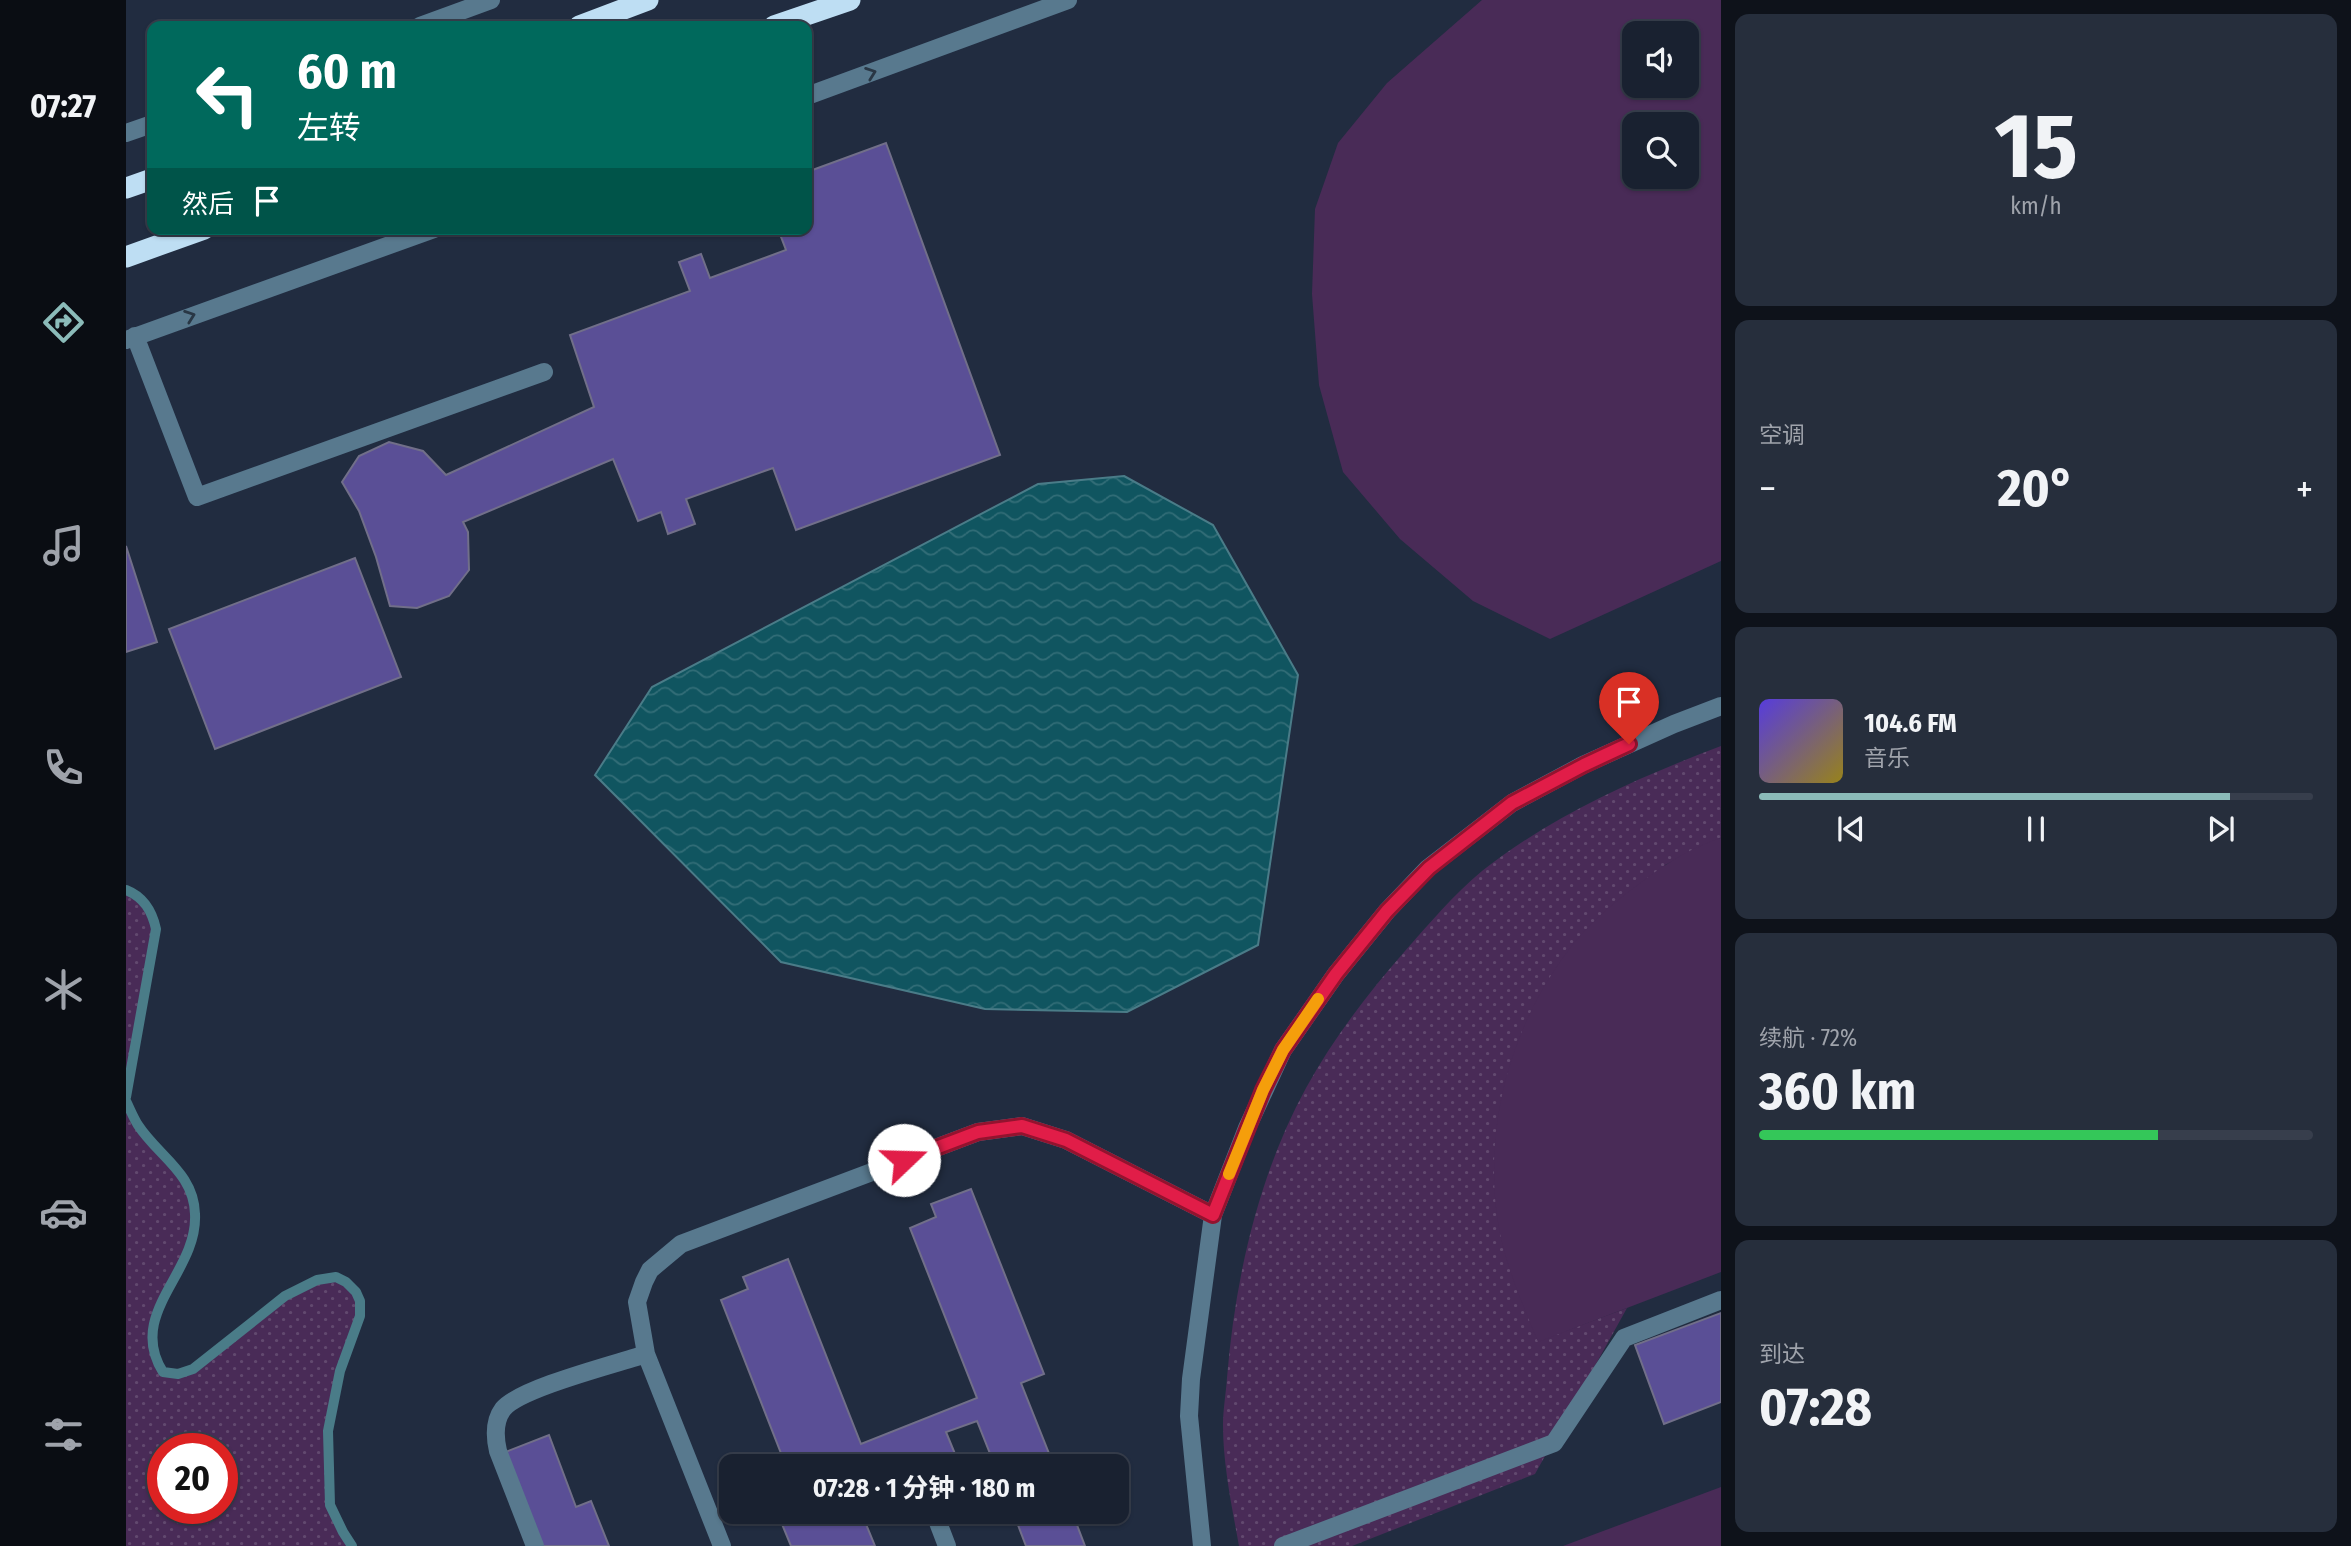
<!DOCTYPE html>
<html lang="zh">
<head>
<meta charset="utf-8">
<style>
  body { margin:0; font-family:"Fira Sans Condensed","Noto Sans SC",sans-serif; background:#262e3c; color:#f1f3f6; height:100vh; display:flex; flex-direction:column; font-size:26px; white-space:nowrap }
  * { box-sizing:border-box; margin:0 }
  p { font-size:23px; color:#9fa3ab }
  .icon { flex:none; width:38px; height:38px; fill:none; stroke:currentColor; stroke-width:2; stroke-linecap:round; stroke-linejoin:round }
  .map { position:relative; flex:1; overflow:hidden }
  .side { display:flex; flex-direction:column; gap:14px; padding:14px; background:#0e121a; width:630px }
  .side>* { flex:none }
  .guide { position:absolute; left:21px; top:21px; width:665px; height:214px; border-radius:14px; box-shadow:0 2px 5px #0004,0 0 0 2px #373e4c; background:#00695c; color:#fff; overflow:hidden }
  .tools { position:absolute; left:1496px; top:21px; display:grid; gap:14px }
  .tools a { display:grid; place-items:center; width:77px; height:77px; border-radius:14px; background:#192130; box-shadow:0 2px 5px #0004,0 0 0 2px #373e4c; font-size:35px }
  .speed { position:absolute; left:21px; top:1433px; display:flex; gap:14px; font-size:35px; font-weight:700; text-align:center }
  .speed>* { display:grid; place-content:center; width:91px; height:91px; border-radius:50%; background:#192130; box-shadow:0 2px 5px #0004,0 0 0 2px #373e4c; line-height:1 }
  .speed .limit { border:10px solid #d22; background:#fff; color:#111 }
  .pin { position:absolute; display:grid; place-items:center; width:60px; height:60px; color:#fff; margin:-72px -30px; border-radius:50% 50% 50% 0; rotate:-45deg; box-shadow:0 0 7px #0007 }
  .pin .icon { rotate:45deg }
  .me { position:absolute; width:77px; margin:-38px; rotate:69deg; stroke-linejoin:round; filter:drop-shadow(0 0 5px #0008) }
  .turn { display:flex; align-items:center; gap:24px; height:147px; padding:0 35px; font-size:32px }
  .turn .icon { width:91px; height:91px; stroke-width:2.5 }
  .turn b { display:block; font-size:49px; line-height:60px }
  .then { display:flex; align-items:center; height:66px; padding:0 35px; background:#0003; gap:14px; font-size:26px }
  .big { font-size:52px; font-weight:700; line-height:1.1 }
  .side .widget { flex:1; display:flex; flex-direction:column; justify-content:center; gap:10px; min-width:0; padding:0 24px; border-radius:14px; background:#262e3c }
  .side .dial { align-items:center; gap:0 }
  .dial b { font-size:91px; line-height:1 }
  .song { display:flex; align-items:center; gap:21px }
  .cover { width:84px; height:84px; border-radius:10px; background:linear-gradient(135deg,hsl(250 70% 55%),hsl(50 70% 35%)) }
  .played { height:7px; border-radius:4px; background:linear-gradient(90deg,#8bbbb9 85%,#373e4c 85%) }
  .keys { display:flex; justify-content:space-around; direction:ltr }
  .heat { display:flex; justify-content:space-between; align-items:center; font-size:38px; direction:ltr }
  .charge { height:10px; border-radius:5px; background:linear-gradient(90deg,#34c759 72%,#373e4c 0) }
  .trip { position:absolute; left:593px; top:1454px; width:410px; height:70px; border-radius:14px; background:#192130; box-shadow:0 2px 5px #0004,0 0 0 2px #373e4c; font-weight:700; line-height:70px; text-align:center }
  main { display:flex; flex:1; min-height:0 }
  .tabs { display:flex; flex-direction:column; width:126px; justify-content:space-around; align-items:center; background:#0a0d13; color:#9fa3ab }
  .tabs .icon { width:49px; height:49px }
  .tabs .selected { color:#8bbbb9 }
  .tabs b { font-size:32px; color:#f1f3f6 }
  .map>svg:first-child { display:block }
</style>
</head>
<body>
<main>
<nav class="tabs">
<b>07:27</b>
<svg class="icon selected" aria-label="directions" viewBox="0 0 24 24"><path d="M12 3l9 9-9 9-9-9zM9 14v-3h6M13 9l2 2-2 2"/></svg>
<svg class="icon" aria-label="music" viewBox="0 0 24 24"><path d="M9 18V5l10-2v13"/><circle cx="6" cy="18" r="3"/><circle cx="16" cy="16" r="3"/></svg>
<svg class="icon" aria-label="phone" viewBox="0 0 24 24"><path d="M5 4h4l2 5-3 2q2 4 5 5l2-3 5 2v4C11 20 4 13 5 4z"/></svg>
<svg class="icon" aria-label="climate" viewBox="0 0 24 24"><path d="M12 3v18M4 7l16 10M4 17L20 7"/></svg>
<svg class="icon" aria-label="car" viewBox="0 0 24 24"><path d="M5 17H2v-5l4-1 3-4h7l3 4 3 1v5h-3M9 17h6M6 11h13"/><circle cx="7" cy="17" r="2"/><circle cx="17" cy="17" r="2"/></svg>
<svg class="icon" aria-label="filters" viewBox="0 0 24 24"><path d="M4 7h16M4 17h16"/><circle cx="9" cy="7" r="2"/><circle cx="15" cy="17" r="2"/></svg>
</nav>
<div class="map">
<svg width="1595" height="1546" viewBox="0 0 1595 1546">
  <defs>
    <pattern id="grass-dots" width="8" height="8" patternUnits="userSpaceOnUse" patternTransform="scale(1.75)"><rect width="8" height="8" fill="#492b57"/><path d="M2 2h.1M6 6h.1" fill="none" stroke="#62496f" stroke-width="1.8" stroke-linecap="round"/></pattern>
    <pattern id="water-waves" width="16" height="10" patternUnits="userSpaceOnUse" patternTransform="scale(1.75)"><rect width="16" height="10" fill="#105560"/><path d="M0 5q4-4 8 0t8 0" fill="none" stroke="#326d77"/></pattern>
  </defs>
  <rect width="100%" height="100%" fill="#212c40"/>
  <path fill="url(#grass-dots)" fill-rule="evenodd" d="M1595 746V838L1539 865 1412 1341 1501 1308 1409 1474 1226 1546H1113C1106 1507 1097 1465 1097 1425 1097 1410 1100 1393 1101 1378 1109 1279 1132 1176 1180 1088 1207 1039 1242 993 1279 951 1303 924 1328 894 1356 871 1427 815 1511 778 1595 746Z
    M0 890C18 897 26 911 30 929L0 1097Z
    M0 1101C4 1109 7 1117 12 1125 32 1156 68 1173 70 1214 72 1273 0 1313 37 1372L52 1374 67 1369 159 1296 191 1280 210 1277 220 1282 230 1292 234 1301V1316L214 1371 202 1432 204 1505 217 1532 226 1546H0ZM37 1449H96V1508H37Z"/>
  <path fill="#492b57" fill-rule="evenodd" d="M1356 0H1595V561L1424 639 1347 601 1274 539 1217 472 1193 385 1186 294 1189 209 1212 143 1261 83ZM1508 33H1561V86H1508ZM1561 124V177H1508V124Z
    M1595 838V1272L1412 1342C1395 1300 1377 1260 1371 1216 1358 1119 1388 1017 1449 942 1470 917 1495 897 1521 878 1542 862 1569 846 1595 838Z
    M1595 1487V1546H1437Z"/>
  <path fill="url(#water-waves)" stroke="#4a7c88" stroke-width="2" d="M998 476 1087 525 1172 675 1132 945 1001 1012 859 1009 655 962 469 775 526 687 912 484Z"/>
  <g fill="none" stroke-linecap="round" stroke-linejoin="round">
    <path stroke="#4a7c88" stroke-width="10" d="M0 890C18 897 26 911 30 929L0 1097
      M0 1101C4 1109 7 1117 12 1125 32 1156 68 1173 69 1214 72 1273 0 1313 37 1372L52 1374 67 1369 159 1296 191 1280 210 1277 220 1282 230 1292 234 1301V1316L214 1371 202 1431 204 1505 217 1532 226 1546"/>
  </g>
  <path fill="#5a4f96" stroke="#716f89" stroke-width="2" d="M760 143 874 455 670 530 647 468 560 499 569 524 542 534 535 512 512 521 487 459 337 522 342 532 343 570 323 596 291 608 264 606 250 557 233 511 216 482 233 456 263 442 297 451 320 475 468 407 444 335 564 291 553 262 575 254 584 278 660 250 652 229H681V203L683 202 681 195V172Z
    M0 546 31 642 0 652Z
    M229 558 275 677 89 749 43 629Z
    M845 1189 918 1374 895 1383 928 1466H869L851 1421 820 1432 834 1466H760L757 1458 735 1466H660L595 1300 622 1289 617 1277 662 1259 735 1444 851 1398 784 1228 810 1217 805 1204Z
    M1595 1313V1402L1538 1424 1509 1345Z
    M423 1435 450 1507 465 1501 483 1546H413L377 1453Z
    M651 1512H735L749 1546H665Z
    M887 1512H946L959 1546H900Z"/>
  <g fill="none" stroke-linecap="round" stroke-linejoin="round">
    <path stroke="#58798e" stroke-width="18" d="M294 26 365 0
      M681 96 942 0
      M0 133 26 124
      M9 336 71 497 418 372
      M0 340 308 229
      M808 1512 821 1546
      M409 1546 372 1451C369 1438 368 1421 377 1409 394 1388 490 1364 520 1354
      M596 1546 520 1354 511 1302 518 1282 524 1270 555 1244 852 1132 896 1126 940 1140 1087 1215
      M1076 1546 1063 1416 1065 1379 1087 1215 1121 1128 1157 1050 1210 974 1261 911 1302 868 1386 803 1457 765 1548 724 1595 706
      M1157 1546 1428 1443 1498 1338 1595 1300"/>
    <path stroke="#bedef3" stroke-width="21" d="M453 26 522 0
      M648 26 724 0
      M0 188 26 179
      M0 257 78 229"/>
  </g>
  <defs><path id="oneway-chevron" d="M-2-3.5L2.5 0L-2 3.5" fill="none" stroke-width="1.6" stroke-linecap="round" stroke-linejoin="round" transform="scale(1.75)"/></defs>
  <g stroke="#293745">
    <use href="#oneway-chevron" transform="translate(745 73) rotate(-20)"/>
    <use href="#oneway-chevron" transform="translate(64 316) rotate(-20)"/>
  </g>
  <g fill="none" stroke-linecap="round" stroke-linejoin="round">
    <g stroke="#92132f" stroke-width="18">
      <path id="route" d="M778 1160 852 1132 896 1126 940 1140 1087 1215 1137 1090 1157 1050 1210 974 1261 911 1303 868 1386 803 1458 765 1503 744"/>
    </g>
    <use href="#route" stroke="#e11d48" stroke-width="12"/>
    <path stroke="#f59e0b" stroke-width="12" d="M1103 1174 1137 1090 1157 1050 1192 999"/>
  </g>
</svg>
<div class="tools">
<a><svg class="icon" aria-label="sound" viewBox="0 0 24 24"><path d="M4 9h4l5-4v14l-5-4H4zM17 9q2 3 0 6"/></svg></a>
<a><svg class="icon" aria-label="search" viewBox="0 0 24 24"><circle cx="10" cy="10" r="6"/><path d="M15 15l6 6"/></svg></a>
</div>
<div class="speed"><div class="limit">20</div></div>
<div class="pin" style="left:1503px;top:744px;background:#d93025"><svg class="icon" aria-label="arrive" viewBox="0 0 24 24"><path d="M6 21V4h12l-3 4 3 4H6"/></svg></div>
<svg class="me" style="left:778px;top:1160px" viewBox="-20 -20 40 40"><circle r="19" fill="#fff"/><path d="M0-13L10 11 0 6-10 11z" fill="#e11d48"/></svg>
<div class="trip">07:28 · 1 分钟 · 180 m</div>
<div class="guide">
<div class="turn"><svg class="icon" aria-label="left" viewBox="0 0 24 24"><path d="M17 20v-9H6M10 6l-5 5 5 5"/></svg><div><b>60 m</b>左转</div></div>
<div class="then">然后<svg class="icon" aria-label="arrive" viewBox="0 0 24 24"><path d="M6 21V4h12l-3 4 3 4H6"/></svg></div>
</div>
</div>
<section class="side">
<div class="widget dial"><b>15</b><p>km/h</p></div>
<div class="widget"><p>空调</p>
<div class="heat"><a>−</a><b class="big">20°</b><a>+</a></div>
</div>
<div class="widget">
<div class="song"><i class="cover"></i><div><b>104.6 FM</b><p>音乐</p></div></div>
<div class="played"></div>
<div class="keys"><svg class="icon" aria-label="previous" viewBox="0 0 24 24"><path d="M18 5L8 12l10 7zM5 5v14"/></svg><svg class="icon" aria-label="pause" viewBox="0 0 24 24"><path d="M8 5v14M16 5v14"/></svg><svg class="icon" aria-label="next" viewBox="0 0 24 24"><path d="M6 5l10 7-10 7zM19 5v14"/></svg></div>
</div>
<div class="widget"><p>续航 · 72%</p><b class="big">360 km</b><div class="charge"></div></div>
<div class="widget"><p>到达</p><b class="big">07:28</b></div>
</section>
</main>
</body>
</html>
